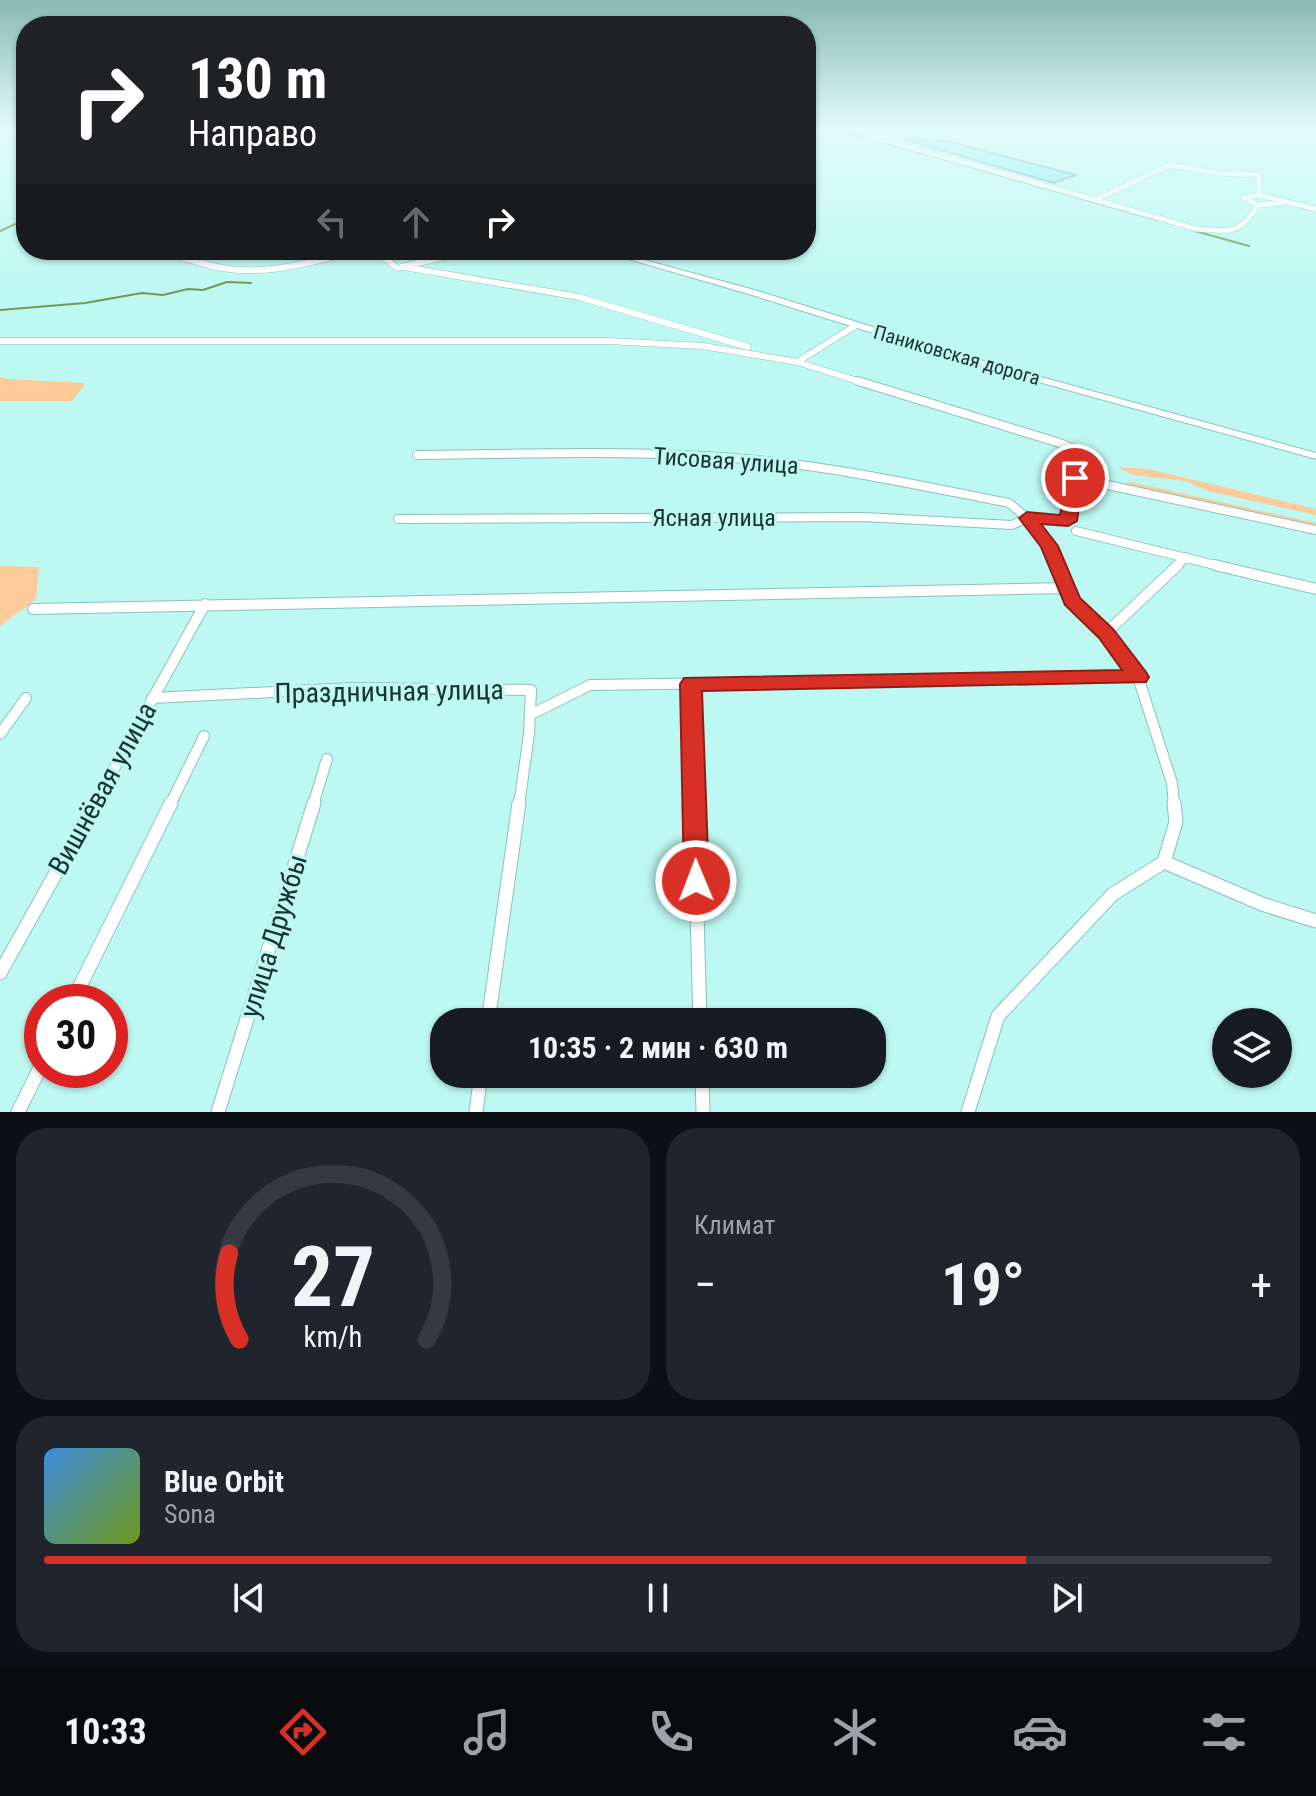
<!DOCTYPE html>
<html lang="ru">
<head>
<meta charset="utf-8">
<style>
  body { margin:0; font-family:"Roboto Condensed",sans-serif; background:#20242c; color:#f1f3f6; height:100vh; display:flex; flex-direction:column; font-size:30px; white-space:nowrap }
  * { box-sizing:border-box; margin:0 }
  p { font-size:26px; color:#9ea1a6 }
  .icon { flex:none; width:44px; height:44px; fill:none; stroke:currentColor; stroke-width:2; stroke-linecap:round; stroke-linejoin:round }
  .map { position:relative; height:1112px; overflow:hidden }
  .sheet { display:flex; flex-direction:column; gap:16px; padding:16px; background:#0d0f14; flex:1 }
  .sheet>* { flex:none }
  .top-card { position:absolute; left:16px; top:16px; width:800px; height:244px; border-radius:32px; box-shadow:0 2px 6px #0004; background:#202124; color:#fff; overflow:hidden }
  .buttons { position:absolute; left:1212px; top:1008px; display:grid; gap:16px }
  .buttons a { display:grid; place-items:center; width:80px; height:80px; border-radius:50%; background:#171b24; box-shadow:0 2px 6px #0004; font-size:40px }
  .speed { position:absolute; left:24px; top:984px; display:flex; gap:16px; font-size:40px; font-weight:700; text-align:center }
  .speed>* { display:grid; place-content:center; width:104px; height:104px; border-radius:50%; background:#171b24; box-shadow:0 2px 6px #0004; line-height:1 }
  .speed .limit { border:12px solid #d22; background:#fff; color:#111 }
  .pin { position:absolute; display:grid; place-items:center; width:68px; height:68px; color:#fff; margin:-34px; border:4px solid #fff; border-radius:50%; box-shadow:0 2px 8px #0007 }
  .me { position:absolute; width:88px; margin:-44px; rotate:359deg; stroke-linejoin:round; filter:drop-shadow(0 0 6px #0008) }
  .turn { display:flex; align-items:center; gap:28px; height:168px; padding:0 40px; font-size:36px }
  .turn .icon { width:104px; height:104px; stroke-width:2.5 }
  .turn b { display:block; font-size:56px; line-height:68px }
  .lanes { display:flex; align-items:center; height:76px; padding:0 40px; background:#0003; justify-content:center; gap:40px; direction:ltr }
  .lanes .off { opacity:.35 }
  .big { font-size:60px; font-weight:700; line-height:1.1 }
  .sheet .widget { flex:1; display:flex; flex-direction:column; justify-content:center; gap:12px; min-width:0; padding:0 28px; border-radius:32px; background:#20242c }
  .sheet .dial { align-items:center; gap:0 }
  .dial svg { height:208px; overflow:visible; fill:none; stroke:#363941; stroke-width:7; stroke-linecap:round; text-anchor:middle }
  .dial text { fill:#f1f3f6; stroke:none }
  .song { display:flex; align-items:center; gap:24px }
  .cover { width:96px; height:96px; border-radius:12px; background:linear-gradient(135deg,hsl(210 70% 55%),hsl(80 70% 35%)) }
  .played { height:8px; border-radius:4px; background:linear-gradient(90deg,#d93025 80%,#363941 80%) }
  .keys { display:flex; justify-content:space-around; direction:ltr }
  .heat { display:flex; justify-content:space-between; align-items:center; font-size:44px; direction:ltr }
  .sheet .tiles { flex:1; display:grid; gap:16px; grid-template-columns:1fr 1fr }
  .widget:last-child { grid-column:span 2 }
  .trip { position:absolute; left:430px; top:1008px; width:456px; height:80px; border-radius:32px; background:#171b24; box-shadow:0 2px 6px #0004; font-weight:700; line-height:80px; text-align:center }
  .menu { display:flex; height:128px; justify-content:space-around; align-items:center; background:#090b0e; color:#9ea1a6 }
  .menu .icon { width:56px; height:56px }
  .menu .active { color:#d93025 }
  .menu b { font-size:36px; color:#f1f3f6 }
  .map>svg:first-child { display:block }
</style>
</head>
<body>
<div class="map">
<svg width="1316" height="1112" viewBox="0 0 1316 1112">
  <rect width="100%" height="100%" fill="#bdf9f2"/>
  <path fill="#fccb99" d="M0 377 7 379 86 383 72 401H0Z
    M1117 467 1148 469 1316 509V515L1208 491 1185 481 1134 475Z
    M1131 482 1316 523V527L1121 484Z
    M0 566 39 567 36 599 0 626Z"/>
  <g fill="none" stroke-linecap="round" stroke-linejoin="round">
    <path stroke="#749852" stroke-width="2" d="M840 130 868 138
      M879 141 1157 220
      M0 231 26 219
      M1195 231 1249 246
      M0 310 85 303 142 293 163 295 188 289 203 290 227 282 251 283"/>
  </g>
  <path fill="#78ebfc" stroke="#6ba5ae" stroke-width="2" d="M903 139 947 141 1075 175 1054 183Z"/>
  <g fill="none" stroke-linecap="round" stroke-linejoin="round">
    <g stroke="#87c2bc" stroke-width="6">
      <path id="minor-far4" d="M892 141 868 137 881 134 894 138 892 142 1197 229C1229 231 1240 236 1258 205
        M1095 200 1170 165 1216 173 1259 175V195
        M1283 203 1258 205 1244 198 1259 195 1316 209"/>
    </g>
    <g stroke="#87c2bc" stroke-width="7">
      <path id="minor-far3" d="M155 250C178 255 200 264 222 268 269 276 315 261 360 250
        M300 250 311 261
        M375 250 397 268 474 250
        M404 267 579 297 748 347
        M0 341H608L703 346 797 362 855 326
        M797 362 864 383"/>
    </g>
    <g stroke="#87c2bc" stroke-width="10">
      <path id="minor-far2" d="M858 381 1060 443 1082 453 1089 460 1085 480
        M398 519 864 517 1012 525 1027 518 1009 503C926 487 842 468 757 460 644 449 530 454 417 455
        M1076 531 1223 567
        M1058 567 1049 546 1027 518 1068 521 1075 478 1316 530
        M1176 567 1186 557"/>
    </g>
    <g stroke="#87c2bc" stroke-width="12">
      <path id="minor-far1" d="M1057 565 1072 601 1106 633
        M1215 565 1316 589
        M33 609 1067 588
        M691 684 694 805
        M152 698 352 688 531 690 529 734 519 805
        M530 715 590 685 1138 677
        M0 734 26 698
        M94 805 205 604
        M170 805 204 736
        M313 805 327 759
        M1174 805 1172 783 1138 677 1106 633 1178 565"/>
    </g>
    <g stroke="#87c2bc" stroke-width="15">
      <path id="minor" d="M694 803 700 1022
        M1174 803 1176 822 1164 862 1262 904 1316 921
        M0 973 95 803
        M72 1002 171 803
        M488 1022 519 803
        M702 1074 703 1112
        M18 1112 42 1064
        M218 1112 314 803
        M476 1112 481 1074
        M968 1112 998 1016 1113 894 1164 862"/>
    </g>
    <g stroke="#87c2bc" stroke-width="2">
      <path id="tertiary" d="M597 250H608L758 291 962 355 1316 453V459L956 359 752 295Z"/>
    </g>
    <use href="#minor-far4" stroke="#fff" stroke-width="5"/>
    <use href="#minor-far3" stroke="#fff" stroke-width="6"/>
    <use href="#minor-far2" stroke="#fff" stroke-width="8"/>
    <use href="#minor-far1" stroke="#fff" stroke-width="10"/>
    <use href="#minor" stroke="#fff" stroke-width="13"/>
    <use href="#tertiary" fill="#fff" fill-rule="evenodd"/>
  </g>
  <linearGradient id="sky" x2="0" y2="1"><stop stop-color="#89bab2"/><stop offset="0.45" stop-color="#e1fcf9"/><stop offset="1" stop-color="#e1fcf9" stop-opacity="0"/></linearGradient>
  <rect width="1316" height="286" fill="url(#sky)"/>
  <path fill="#d93025" stroke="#8d1f18" stroke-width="2" d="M1075 473 1083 478 1077 521 1068 526 1041 524 1058 546 1080 598 1113 629 1146 672 1149 677 1146 682 702 691 709 881 705 888 696 891 687 888 684 881 680 684 684 678 1122 670 1099 638 1065 605 1041 547 1019 518 1027 512 1060 515 1067 478Z"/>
  <g text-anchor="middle" stroke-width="6" stroke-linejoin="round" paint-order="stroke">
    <g font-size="20" fill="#1a3230" stroke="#bdf9f2">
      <text transform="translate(957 355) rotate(16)" y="7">Паниковская дорога</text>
    </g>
    <g font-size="24" fill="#1a3230" stroke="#bdf9f2">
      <text transform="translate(726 461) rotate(4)" y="8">Тисовая улица</text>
      <text x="714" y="526">Ясная улица</text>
    </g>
    <g font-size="28" fill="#1a3230" stroke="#bdf9f2">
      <text transform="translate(389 691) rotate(-1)" y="10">Праздничная улица</text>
      <text transform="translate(102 788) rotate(-61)" y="10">Вишнёвая улица</text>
      <text transform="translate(273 936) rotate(-73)" y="10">улица Дружбы</text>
    </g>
  </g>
</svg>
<div class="buttons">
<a><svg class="icon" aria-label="layers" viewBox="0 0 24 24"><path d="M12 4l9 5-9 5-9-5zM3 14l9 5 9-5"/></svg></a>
</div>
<div class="speed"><div class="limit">30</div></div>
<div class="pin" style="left:1075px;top:478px;background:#d93025"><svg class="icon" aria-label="arrive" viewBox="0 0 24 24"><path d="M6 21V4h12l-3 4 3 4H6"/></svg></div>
<svg class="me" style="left:696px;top:881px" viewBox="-20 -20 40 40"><circle r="17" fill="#d93025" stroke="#fff" stroke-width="3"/><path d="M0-11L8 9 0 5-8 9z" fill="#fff"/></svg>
<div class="trip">10:35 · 2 мин · 630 m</div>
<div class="top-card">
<div class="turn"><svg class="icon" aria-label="right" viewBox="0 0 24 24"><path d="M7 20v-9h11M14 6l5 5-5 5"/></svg><div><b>130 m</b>Направо</div></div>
<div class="lanes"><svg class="icon off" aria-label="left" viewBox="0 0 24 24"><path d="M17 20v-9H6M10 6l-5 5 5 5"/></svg><svg class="icon off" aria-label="ahead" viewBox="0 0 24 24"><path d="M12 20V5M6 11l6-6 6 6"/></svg><svg class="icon" aria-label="right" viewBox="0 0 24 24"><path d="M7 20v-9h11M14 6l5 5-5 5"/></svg></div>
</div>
</div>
<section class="sheet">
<div class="tiles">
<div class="widget dial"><svg viewBox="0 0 100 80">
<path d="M14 69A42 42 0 1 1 86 69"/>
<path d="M14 69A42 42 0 0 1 10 36" stroke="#d93025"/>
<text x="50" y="56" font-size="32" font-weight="700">27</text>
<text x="50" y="72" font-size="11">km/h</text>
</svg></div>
<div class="widget"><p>Климат</p>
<div class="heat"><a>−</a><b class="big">19°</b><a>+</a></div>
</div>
<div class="widget">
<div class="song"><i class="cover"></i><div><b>Blue Orbit</b><p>Sona</p></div></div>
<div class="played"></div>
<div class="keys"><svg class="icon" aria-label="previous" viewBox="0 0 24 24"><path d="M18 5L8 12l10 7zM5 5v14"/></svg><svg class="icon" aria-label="pause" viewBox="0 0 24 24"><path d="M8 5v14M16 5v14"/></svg><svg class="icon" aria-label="next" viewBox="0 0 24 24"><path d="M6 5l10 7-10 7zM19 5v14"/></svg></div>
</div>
</div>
</section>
<nav class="menu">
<b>10:33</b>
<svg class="icon active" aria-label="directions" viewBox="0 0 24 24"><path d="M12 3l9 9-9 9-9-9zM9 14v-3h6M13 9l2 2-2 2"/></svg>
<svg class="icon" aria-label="music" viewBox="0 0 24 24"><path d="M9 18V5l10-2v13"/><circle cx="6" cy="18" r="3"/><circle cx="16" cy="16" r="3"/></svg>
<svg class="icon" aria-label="phone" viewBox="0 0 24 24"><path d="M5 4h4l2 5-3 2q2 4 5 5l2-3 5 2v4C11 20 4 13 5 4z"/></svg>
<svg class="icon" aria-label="climate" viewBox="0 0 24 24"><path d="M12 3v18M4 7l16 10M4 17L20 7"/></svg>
<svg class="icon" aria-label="car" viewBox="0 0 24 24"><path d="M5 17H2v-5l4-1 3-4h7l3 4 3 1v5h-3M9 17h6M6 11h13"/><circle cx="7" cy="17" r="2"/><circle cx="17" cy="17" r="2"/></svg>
<svg class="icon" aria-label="filters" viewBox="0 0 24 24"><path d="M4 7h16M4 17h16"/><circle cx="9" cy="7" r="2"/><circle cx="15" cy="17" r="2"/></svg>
</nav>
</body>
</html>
